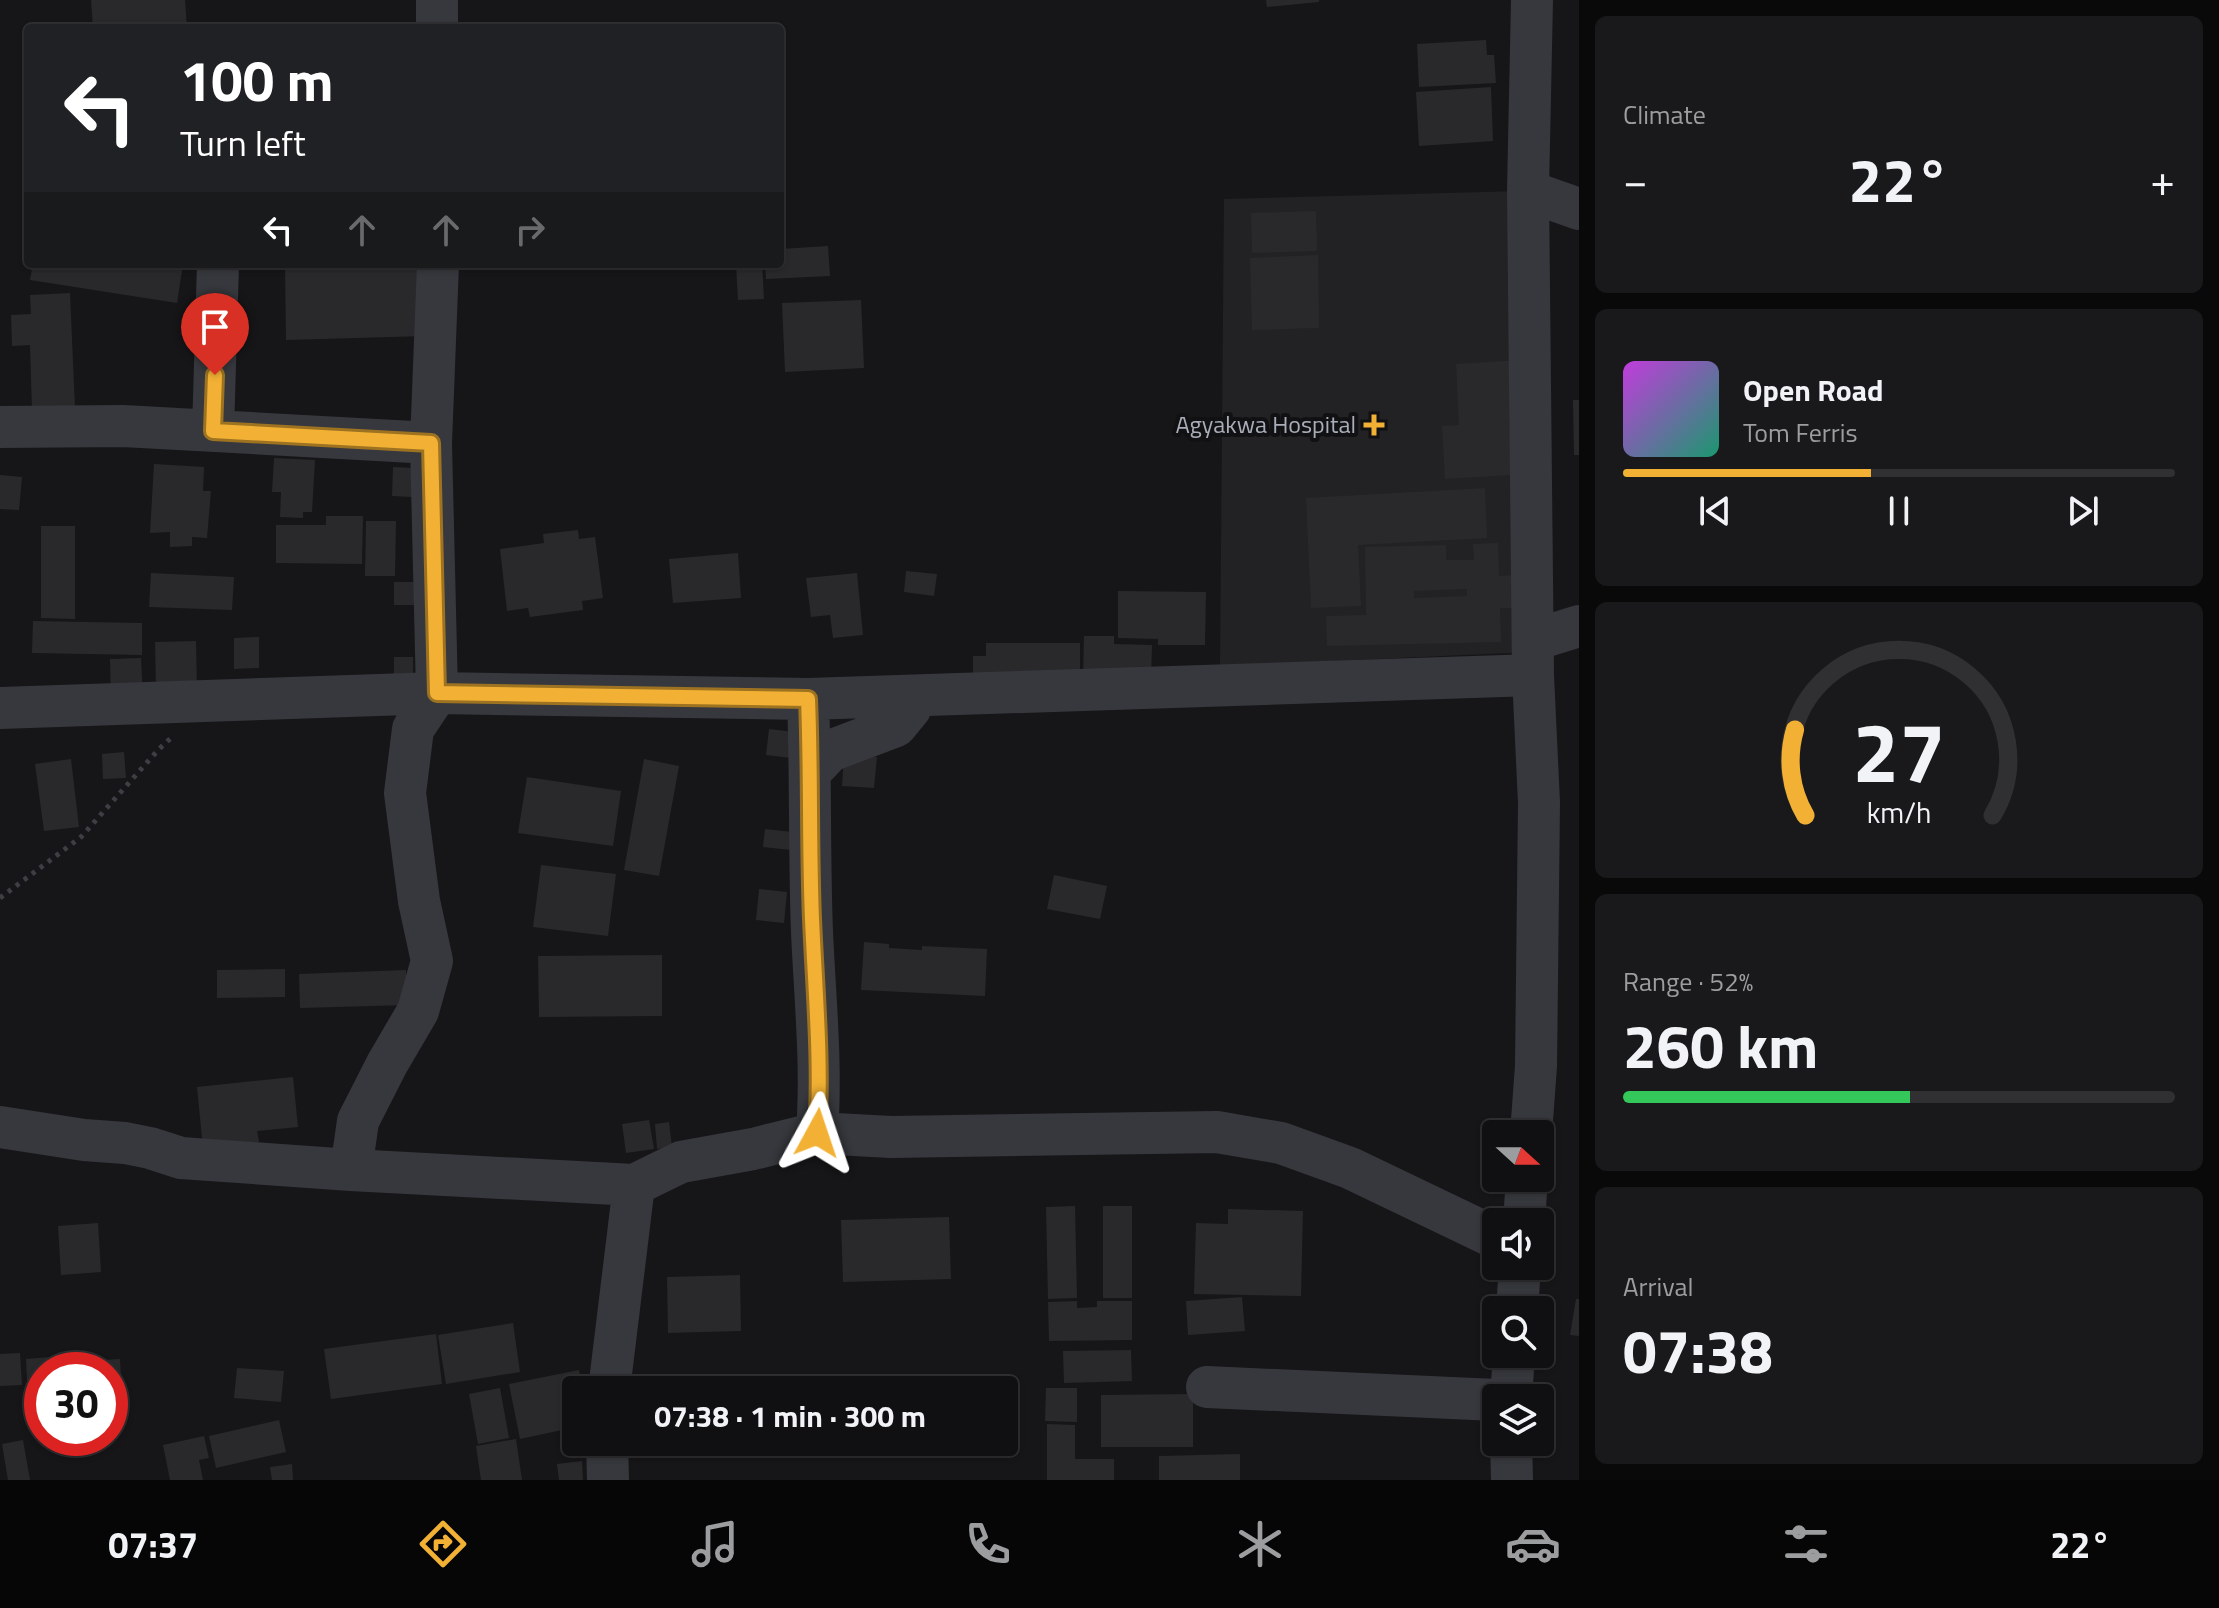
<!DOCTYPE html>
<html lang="en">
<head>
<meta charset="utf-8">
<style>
  body { margin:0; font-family:"Titillium Web",sans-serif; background:#19191b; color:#f1f3f6; height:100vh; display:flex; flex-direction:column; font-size:30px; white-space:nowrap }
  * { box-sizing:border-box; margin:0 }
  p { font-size:26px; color:#9c9d9f }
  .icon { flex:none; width:44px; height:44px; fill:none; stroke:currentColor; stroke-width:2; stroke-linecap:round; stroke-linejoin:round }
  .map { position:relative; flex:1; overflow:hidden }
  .drawer { display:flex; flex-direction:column; gap:16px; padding:16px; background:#09090a; width:640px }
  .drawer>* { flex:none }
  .hud { position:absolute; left:24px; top:24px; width:760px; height:244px; border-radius:8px; box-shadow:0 2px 6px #0004,0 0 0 2px #303032; background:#202124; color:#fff; overflow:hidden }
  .needle { width:52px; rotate:111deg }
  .fabs { position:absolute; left:1482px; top:1120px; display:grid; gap:16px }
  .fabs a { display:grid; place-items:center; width:72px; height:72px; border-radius:8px; background:#101012; box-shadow:0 2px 6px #0004,0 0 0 2px #303032; font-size:40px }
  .speed { position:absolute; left:24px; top:1352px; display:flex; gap:16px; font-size:40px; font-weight:700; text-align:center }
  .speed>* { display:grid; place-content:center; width:104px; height:104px; border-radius:50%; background:#101012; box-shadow:0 2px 6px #0004,0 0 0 2px #303032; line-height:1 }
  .speed .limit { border:12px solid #d22; background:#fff; color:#111 }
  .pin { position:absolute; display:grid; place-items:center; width:68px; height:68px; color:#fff; margin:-82px -34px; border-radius:50% 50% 50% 0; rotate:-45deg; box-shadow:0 0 8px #0007 }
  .pin .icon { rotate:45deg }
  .me { position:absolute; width:88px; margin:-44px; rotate:5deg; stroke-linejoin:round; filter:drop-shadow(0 0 6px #0008) }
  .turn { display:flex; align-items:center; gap:28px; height:168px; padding:0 24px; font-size:36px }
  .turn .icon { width:104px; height:104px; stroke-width:2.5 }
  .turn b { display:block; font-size:56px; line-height:68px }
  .lanes { display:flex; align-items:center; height:76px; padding:0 24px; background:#0003; justify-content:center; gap:40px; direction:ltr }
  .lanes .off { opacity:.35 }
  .big { font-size:60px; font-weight:700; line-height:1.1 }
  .drawer .tile { flex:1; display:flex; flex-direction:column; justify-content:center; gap:12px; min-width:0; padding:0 28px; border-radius:12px; background:#19191b }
  .drawer .dial { align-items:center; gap:0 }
  .dial svg { height:208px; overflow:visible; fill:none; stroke:#303032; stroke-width:7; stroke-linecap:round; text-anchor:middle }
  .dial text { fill:#f1f3f6; stroke:none }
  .song { display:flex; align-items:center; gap:24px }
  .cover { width:96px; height:96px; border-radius:12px; background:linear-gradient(135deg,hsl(290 70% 55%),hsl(160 70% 35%)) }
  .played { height:8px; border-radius:4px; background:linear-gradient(90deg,#f2b134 45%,#303032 45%) }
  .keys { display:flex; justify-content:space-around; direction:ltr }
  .heat { display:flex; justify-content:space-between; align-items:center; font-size:44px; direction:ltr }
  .charge { height:12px; border-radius:6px; background:linear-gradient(90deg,#34c759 52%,#303032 0) }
  .trip { position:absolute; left:562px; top:1376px; width:456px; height:80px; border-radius:8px; background:#101012; box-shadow:0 2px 6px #0004,0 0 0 2px #303032; font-weight:700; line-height:80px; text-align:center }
  .menu { display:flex; height:128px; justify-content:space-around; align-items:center; background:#060607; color:#9c9d9f }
  .menu .icon { width:56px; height:56px }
  .menu .active { color:#f2b134 }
  .menu b { font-size:36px; color:#f1f3f6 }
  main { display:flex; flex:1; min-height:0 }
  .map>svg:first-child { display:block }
</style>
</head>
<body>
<main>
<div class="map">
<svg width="1579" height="1480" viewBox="0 0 1579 1480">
  <rect width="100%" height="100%" fill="#161618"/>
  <path fill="#222225" d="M1522 191 1530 652 1220 666 1224 199Z"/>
  <path fill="#29292c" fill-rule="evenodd" d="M91 0H185L187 28H93Z
    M1266 0H1319V2L1267 7Z
    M1486 40 1487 55H1494L1496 83 1419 87 1417 44Z
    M1491 87 1493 141 1419 146 1416 92Z
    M1316 211 1317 251 1252 253 1251 213Z
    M828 246 830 276 766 279 765 264H780V249Z
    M1318 255 1319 328 1252 330 1250 258Z
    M33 264H183L177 303 30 280Z
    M285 264H424L425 336 286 340Z
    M736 264H762L764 299 738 300Z
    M70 293 75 408 32 410 30 345 12 346 11 315 31 314 30 295Z
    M861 300 864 368 785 372 782 303Z
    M1519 360 1523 420 1509 421 1512 475 1445 479 1442 426 1459 425 1456 364Z
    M1573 400H1579V455H1574Z
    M274 458 315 460 312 512H303V518L280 517 281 492H272Z
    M154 464 204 467 203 491H211L207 538 192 537V546L170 547V532L150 533Z
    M393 467 414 468 412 497 392 496Z
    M0 475 22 477 19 510 0 509Z
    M1485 488 1487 538 1358 545 1361 606 1311 608 1306 498Z
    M326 516H363L362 564 276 563V525H326Z
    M366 521H396L395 576H365Z
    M41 526H75V619L41 618Z
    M578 530 579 539 595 537 603 598 582 601 583 610 530 617 528 608 507 611 500 549 544 543 543 534Z
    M1498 543 1499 576 1512 575 1513 608H1500L1501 642 1327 646 1326 616 1366 615 1365 547 1446 545V560H1474L1473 544ZM1467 589V596L1414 598V591Z
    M738 553 741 598 673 603 669 559Z
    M906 571 937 574 934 596 904 592Z
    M151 573 234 577 232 610 149 607Z
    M857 573 863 635 833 638 830 615 811 617 806 578Z
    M394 582H422L423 605H394Z
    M1118 591 1206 592 1205 645H1158V639L1118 638Z
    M33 621 142 623V655L32 653Z
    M1084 636H1114V644L1152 645 1151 680 1083 679Z
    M259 637V668L234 669V638Z
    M196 641 197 689 156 690 155 642Z
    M986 643H1080V681H973V656H986Z
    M394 657H413V678L394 677Z
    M141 658 143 699 111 701 110 659Z
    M769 729 803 733 799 759 766 755Z
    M124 752 126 778 103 779 102 754Z
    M844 755 877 757 874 788 842 786Z
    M71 759 79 827 44 831 35 764Z
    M644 759 679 766 659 876 624 870Z
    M527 777 621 791 613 846 518 833Z
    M765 829 793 832 791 850 763 847Z
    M541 865 616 874 608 936 533 927Z
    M1054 875 1107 886 1100 919 1047 909Z
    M759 889 787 892 784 923 756 920Z
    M864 942 889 944V948L922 950V946L987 949 985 996 861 990Z
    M662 955V1016L539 1017 538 956Z
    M285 969V997L217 998V970Z
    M406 970 407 1005 300 1008 299 974Z
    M293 1077 298 1127 257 1131 259 1142 203 1148 197 1087Z
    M649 1120 654 1149 626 1153 622 1124Z
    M669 1122 672 1147 657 1149 655 1124Z
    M1075 1206 1077 1298 1048 1299 1046 1207Z
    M1103 1206H1132V1298H1103Z
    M1228 1209 1303 1211 1301 1296 1194 1294 1196 1223 1228 1224Z
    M949 1217 951 1279 843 1282 841 1220Z
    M98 1223 101 1272 61 1275 58 1226Z
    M740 1275 741 1331 668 1333 667 1277Z
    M1242 1297 1245 1331 1188 1335 1186 1301Z
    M1576 1299H1579V1336L1570 1335Z
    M1077 1301V1308L1097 1307V1301H1132V1340L1049 1341 1048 1302Z
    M513 1323 520 1372 446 1384 438 1335Z
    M436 1334 442 1384 331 1399 324 1349Z
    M1131 1350 1132 1381 1064 1383 1063 1351Z
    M20 1353 22 1385 0 1386V1354Z
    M51 1357V1363L120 1359 122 1394 110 1395V1370H42V1399L28 1400 26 1359Z
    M237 1368 284 1371 281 1402 234 1398Z
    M579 1370 583 1390H576V1427L520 1439 509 1384Z
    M500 1388 509 1438 478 1444 469 1394Z
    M1046 1388H1077V1422L1045 1421Z
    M1193 1394V1447H1101V1395Z
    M279 1420 286 1452 216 1468 209 1436Z
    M1047 1424 1075 1425V1459H1114V1480H1047Z
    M204 1436 209 1458 199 1460 203 1480H170L163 1445Z
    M516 1439 522 1480H481L476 1446Z
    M23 1440 30 1480H8L2 1444Z
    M1240 1454V1480H1159V1456Z
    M582 1461 583 1480H559L557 1464Z
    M292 1464 293 1480H272L270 1467Z"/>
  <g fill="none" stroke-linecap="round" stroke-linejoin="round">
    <path stroke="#3d3f44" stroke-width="5" stroke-dasharray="4 6" stroke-linecap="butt" d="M0 898 81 837 159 749 172 737"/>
    <path stroke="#37383d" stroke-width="42" d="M437 28V0
      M1528 191 1579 209
      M0 427 123 426 431 443
      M213 431 218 264
      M1534 640 1579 626
      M0 708 437 693 808 699
      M811 771 830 751 896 726 910 709 914 696
      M0 1127 84 1140 125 1143 150 1148 181 1158 351 1170 634 1185
      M817 1133 891 1137 1217 1132 1281 1143 1350 1168 1496 1238
      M1531 1134 1536 1066 1539 803 1533 675 1528 191 1532 0
      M351 1170 358 1121 387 1064 418 1011 432 961 419 901 405 793 413 729 437 693 431 443 438 264
      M1524 1222 1527 1178
      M1517 1310 1520 1266
      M1207 1387 1496 1400
      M609 1390 634 1185 681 1162 753 1149 817 1133C822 1066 815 999 812 932 809 854 811 777 808 699L1533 675
      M1511 1398 1514 1354
      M607 1442 608 1480
      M1511 1442 1512 1480"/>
  </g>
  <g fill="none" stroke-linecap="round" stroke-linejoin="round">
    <g stroke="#9d7322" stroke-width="20">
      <path id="route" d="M215 375 213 431 431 443 437 693 808 699C811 773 809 846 812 919 815 990 822 1063 817 1133"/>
    </g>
    <use href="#route" stroke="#f2b134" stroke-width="14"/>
  </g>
  <path fill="#f2b134" stroke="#111113" stroke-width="3" d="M1370 413h8v8h8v8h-8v8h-8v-8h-8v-8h8z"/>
  <g text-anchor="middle" stroke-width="8" stroke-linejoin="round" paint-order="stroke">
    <g font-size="24" fill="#a8adb8" stroke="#111113" text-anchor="end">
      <text x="1356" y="433">Agyakwa Hospital</text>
    </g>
  </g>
</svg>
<div class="fabs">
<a><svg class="needle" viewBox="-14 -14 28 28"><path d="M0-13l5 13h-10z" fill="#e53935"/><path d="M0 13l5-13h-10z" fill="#9c9d9f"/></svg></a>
<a><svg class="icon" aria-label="sound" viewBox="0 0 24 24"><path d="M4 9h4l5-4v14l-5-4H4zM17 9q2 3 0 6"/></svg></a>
<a><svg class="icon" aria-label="search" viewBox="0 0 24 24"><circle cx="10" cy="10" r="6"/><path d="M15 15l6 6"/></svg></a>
<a><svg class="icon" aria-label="layers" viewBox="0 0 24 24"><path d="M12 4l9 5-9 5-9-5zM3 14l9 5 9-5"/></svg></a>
</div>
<div class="speed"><div class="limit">30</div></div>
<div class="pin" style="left:215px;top:375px;background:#d93025"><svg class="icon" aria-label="arrive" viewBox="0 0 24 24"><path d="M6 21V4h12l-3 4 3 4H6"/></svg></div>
<svg class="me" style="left:817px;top:1133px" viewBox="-20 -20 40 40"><path d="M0-17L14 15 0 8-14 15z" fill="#f2b134" stroke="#fff" stroke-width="4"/></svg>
<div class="trip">07:38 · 1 min · 300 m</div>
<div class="hud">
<div class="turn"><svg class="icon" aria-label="left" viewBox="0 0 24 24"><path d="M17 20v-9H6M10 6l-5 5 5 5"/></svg><div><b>100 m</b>Turn left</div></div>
<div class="lanes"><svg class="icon" aria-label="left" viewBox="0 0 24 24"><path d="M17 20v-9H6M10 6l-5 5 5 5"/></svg><svg class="icon off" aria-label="ahead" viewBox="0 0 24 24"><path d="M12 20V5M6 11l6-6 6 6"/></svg><svg class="icon off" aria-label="ahead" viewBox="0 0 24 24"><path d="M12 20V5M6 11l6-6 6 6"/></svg><svg class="icon off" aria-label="right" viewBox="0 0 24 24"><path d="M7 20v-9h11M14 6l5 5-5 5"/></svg></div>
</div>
</div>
<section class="drawer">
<div class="tile"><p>Climate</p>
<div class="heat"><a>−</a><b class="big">22°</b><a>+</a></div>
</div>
<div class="tile">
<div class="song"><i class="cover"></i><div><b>Open Road</b><p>Tom Ferris</p></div></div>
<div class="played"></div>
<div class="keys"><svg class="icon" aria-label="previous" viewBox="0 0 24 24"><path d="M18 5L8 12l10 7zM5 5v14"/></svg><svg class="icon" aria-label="pause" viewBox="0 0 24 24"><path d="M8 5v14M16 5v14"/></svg><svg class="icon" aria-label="next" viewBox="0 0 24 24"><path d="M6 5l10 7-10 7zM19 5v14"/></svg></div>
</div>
<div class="tile dial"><svg viewBox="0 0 100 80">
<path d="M14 69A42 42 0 1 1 86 69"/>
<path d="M14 69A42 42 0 0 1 10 36" stroke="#f2b134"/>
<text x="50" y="56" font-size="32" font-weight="700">27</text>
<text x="50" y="72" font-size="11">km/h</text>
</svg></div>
<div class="tile"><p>Range · 52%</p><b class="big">260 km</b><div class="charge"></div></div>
<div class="tile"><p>Arrival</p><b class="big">07:38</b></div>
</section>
</main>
<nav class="menu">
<b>07:37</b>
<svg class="icon active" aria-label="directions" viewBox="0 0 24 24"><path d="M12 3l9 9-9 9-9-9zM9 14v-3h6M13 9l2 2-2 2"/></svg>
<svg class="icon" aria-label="music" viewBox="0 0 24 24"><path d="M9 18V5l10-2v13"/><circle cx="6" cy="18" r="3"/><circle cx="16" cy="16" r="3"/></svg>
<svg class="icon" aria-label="phone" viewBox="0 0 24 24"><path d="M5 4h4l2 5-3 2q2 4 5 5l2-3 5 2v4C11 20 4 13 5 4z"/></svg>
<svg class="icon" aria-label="climate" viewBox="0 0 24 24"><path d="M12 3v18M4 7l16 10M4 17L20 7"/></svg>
<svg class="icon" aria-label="car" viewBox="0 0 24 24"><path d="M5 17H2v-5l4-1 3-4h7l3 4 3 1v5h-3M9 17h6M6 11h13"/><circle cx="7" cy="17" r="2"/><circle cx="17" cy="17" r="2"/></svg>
<svg class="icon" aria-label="filters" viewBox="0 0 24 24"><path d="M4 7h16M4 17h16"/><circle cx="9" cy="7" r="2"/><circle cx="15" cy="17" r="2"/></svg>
<b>22°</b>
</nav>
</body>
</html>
